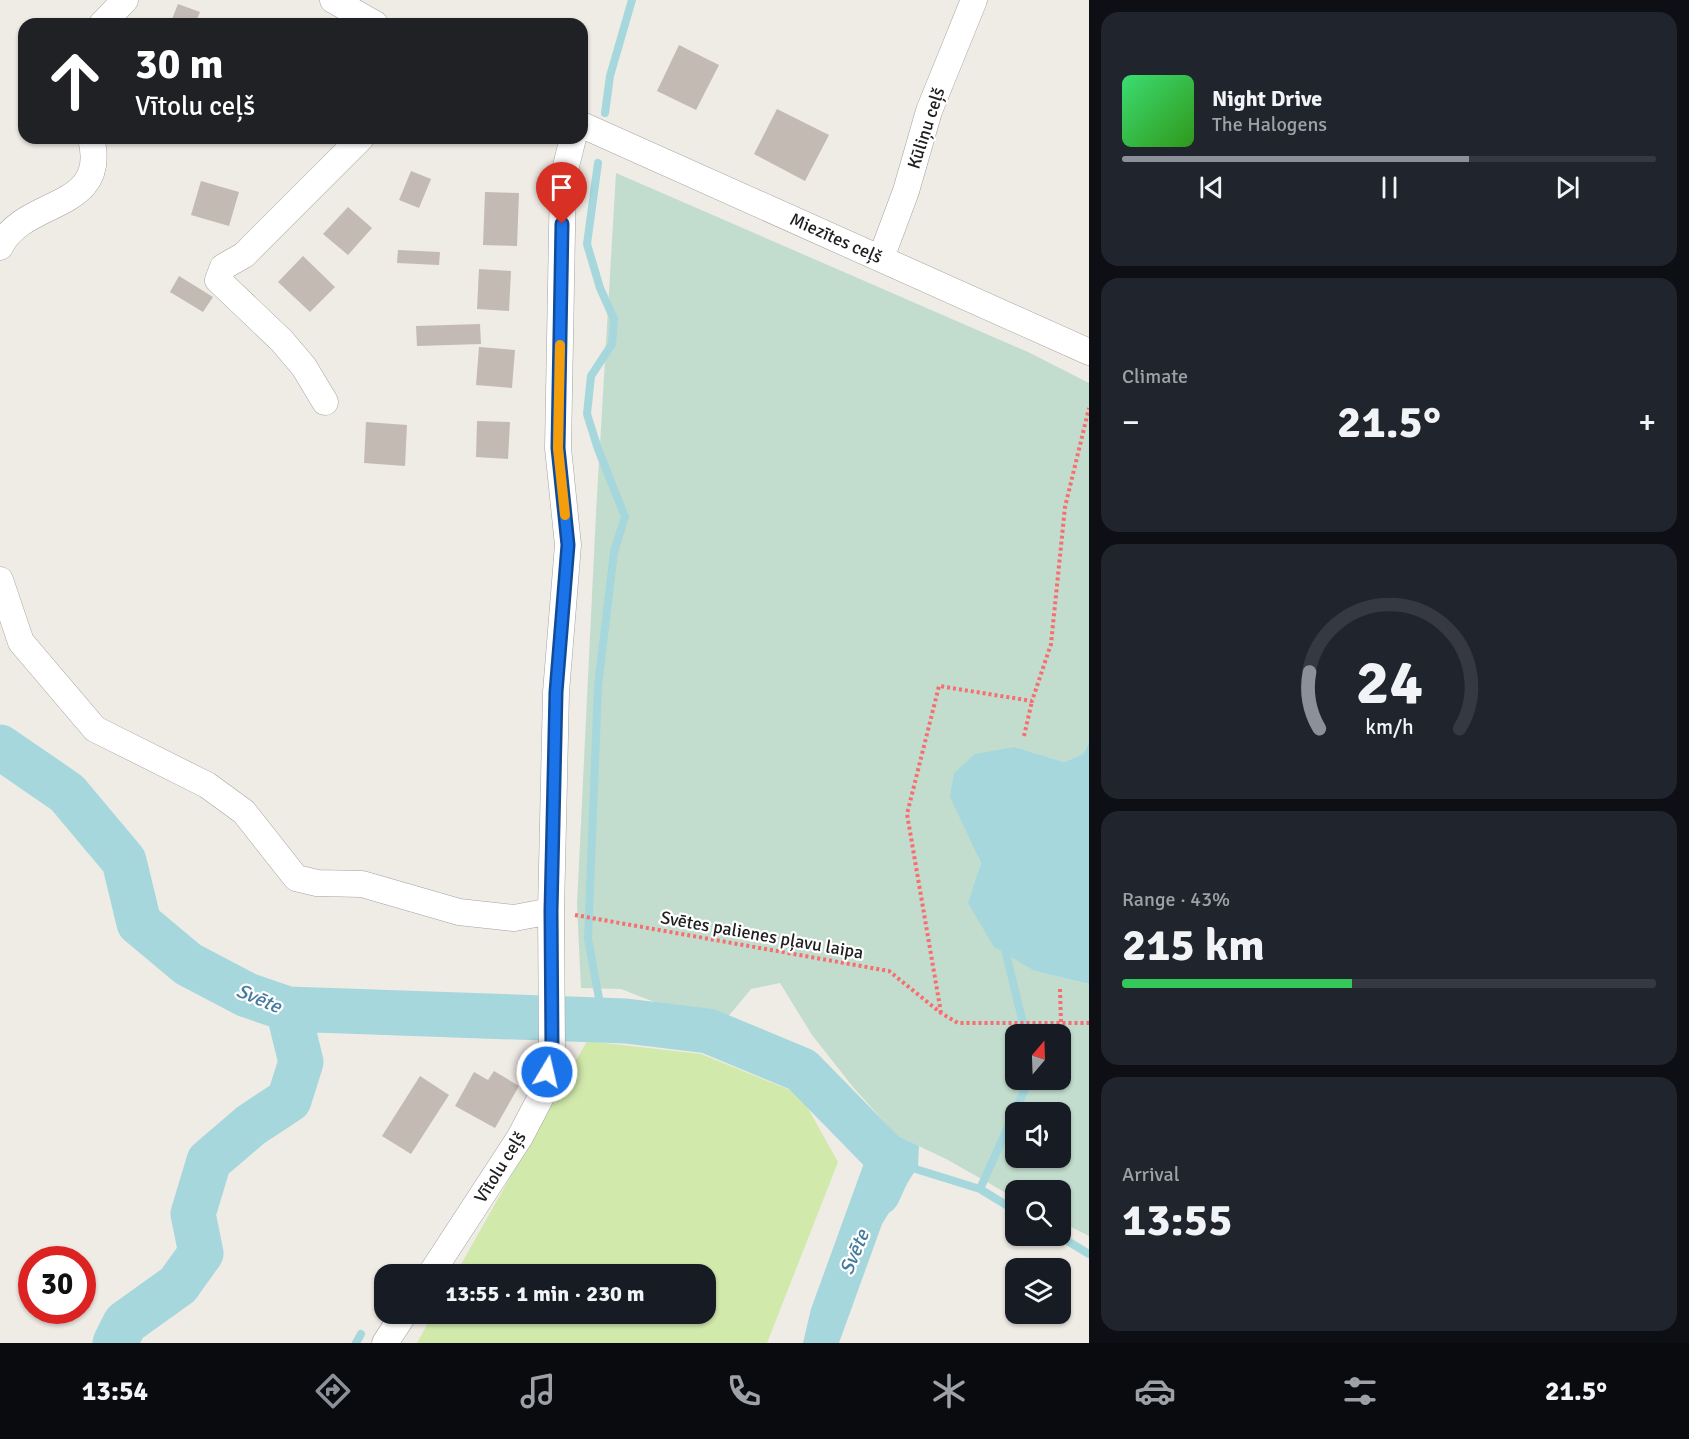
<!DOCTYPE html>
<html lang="en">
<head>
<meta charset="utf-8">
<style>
  body { margin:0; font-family:Signika,sans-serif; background:#20242c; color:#f1f3f6; height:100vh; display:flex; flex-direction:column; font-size:22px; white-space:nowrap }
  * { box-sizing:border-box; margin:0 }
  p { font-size:20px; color:#9ea1a6 }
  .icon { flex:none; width:33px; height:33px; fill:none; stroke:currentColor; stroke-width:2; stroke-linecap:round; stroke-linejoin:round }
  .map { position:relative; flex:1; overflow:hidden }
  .sheet { display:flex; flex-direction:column; gap:12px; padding:12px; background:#0d0f14; width:600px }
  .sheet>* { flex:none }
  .top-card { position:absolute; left:18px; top:18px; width:570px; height:126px; border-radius:18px; box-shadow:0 2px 4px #0004; background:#202124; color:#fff; overflow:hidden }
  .needle { width:39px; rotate:19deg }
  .fabs { position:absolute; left:1005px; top:1024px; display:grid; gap:12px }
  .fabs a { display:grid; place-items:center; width:66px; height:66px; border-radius:12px; background:#171b24; box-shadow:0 2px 4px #0004; font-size:30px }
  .speed { position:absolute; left:18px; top:1246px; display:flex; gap:12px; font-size:30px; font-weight:700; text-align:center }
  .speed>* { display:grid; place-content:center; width:78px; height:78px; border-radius:50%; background:#171b24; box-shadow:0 2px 4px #0004; line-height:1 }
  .speed .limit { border:9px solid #d22; background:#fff; color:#111 }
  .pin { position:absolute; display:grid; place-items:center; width:51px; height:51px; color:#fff; margin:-62px -26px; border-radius:50% 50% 50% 0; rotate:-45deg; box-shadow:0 0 6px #0007 }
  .pin .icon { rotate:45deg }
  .me { position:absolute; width:66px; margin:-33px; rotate:9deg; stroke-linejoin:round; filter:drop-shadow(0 0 4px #0008) }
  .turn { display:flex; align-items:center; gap:21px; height:126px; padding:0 18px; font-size:27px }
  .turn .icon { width:78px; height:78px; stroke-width:2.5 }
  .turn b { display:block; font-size:42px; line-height:51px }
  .big { font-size:45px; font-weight:700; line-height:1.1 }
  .sheet .tile { flex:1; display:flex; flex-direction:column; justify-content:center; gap:9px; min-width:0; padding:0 21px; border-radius:18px; background:#20242c }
  .sheet .dial { align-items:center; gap:0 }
  .dial svg { height:156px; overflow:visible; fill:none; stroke:#363941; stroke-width:7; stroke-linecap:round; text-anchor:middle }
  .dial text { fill:#f1f3f6; stroke:none }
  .song { display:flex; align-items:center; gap:18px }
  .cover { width:72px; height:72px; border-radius:9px; background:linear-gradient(135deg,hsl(140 70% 55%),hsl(110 70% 35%)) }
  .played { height:6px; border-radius:3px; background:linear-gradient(90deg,#8c9099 65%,#363941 65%) }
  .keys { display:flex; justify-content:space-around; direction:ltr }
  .heat { display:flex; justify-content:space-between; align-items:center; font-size:33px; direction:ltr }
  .charge { height:9px; border-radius:4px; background:linear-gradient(90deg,#34c759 43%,#363941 0) }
  .trip { position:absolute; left:374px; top:1264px; width:342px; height:60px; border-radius:18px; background:#171b24; box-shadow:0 2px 4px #0004; font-weight:700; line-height:60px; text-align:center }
  .dock { display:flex; height:96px; justify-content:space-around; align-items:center; background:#090b0e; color:#9ea1a6 }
  .dock .icon { width:42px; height:42px }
  .dock .on { color:#8c9099 }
  .dock b { font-size:27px; color:#f1f3f6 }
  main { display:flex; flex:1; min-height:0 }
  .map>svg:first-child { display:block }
</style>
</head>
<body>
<main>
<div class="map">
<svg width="1089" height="1343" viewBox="0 0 1089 1343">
  <rect width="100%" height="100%" fill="#efebe5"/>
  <path fill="#d1e9ab" d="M587 1041 701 1054 800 1094 838 1162 767 1343H417L433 1314H705V1275H455Z"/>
  <path fill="#c2ddcd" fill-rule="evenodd" d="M616 173 1028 352 1089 383V742L1083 754 1064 762 1015 747 971 840 981 863 969 903 1035 971 1089 984V1236L1061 1222 1060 1191H1016L1015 1198 948 1160 896 1135 853 1087 812 1035 780 983 751 989 727 1018 675 1010 621 989 581 988 577 905 596 513ZM1016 1035H1060V1080H1016ZM1016 1113H1060V1158H1016Z"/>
  <path fill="#a5d7dd" d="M1089 742V984L1035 971 994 947 968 903 981 863 950 797 954 773 975 754 1015 747 1064 762 1083 754Z
    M896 1135 919 1146 918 1166 882 1224 839 1343H803L811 1309 868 1152 877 1138Z"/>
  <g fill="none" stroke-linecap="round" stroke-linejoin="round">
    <path stroke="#a5d7dd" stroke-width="8" d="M605 113 610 76 632 0
      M598 163 587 244 600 288 614 319 612 344 591 376 587 414 598 449 625 517 614 552 598 686 588 939 603 1020
      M1006 954 1026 1035
      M906 1166 980 1189 1016 1211
      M980 1189 1029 1080
      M1059 1236 1089 1254
      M356 1343 361 1334"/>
    <path stroke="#a5d7dd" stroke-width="45" d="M0 747 67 793 124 861 139 923 188 964 247 995 288 1009 301 1062 289 1100 251 1125 209 1161 193 1214 201 1253 178 1285 125 1323 115 1343
      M288 1009 626 1021 708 1031 802 1070 892 1162 878 1193"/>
  </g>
  <path fill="#c4bab4" d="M178 4 200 12 195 24H170Z
    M679 45 719 65 696 110 657 91Z
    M777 109 829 135 805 181 754 154Z
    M411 171 431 179 419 208 399 200Z
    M201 181 239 192 229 226 191 215Z
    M485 192 519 193 517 246 483 245Z
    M348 207 372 228 348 255 323 234Z
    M398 250 440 252 439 265 397 263Z
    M303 256 335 287 310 312 278 282Z
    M479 269 511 271 509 311 477 309Z
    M179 276 213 297 203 312 170 292Z
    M480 324 481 344 417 346 416 326Z
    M479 347 515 350 512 388 476 385Z
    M477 421 510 422 508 459 476 457Z
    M366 422 407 425 405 466 364 463Z
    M494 1071 519 1086 495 1128 455 1106 474 1072 488 1080Z
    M420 1076 449 1095 411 1154 382 1136Z"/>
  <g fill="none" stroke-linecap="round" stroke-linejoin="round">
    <g stroke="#a3a3a3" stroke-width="27">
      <path id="minor" d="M333 0 375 24
        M102 24 125 0
        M582 125 1089 352
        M0 247C24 197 110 212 91 138
        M881 258 906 191 929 111 974 0
        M325 402 304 367 282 341 218 280 223 267 244 255 361 138
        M0 580 21 642 95 729 207 785 244 812 296 878 317 883 362 884 459 912 514 918 551 911
        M430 1275 520 1137 542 1095 552 1050 551 911 556 692 568 545 558 448 563 178 573 138
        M385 1343 404 1314"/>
    </g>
    <path stroke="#f96c6f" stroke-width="4" stroke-dasharray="3 3" stroke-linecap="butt" d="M1024 736 1032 701
      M575 915 889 971 941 1013 958 1023H1089
      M1060 989 1061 1023
      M941 1013 907 814 939 686 1032 701 1051 644 1065 507 1089 408"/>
    <use href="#minor" stroke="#fff" stroke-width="26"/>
  </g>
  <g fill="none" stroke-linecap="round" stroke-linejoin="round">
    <g stroke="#114b97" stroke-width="15">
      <path id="route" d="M547 1072 552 1050 551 911 556 692 568 545 558 448 562 224"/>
    </g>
    <use href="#route" stroke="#1a73e8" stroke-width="10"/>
    <path stroke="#f59e0b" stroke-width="10" d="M560 345 558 448 565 515"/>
  </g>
  <g text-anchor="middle" stroke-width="4.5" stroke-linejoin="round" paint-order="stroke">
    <g font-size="18" fill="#1f1f1f" stroke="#fff">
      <text transform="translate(926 128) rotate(-72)" y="6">Kūliņu ceļš</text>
      <text transform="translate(836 238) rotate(24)" y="6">Miezītes ceļš</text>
      <text transform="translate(762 935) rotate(10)" y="6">Svētes palienes pļavu laipa</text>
      <text transform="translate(500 1167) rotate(-58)" y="6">Vītolu ceļš</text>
    </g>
    <g font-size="20" font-style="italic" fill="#457c9e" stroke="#fff">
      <text transform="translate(259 998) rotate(23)" y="7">Svēte</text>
      <text transform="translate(854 1252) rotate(-67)" y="7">Svēte</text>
    </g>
  </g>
</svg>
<div class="fabs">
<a><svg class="needle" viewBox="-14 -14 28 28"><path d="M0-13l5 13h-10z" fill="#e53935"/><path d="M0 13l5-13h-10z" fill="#9ea1a6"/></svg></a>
<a><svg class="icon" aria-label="sound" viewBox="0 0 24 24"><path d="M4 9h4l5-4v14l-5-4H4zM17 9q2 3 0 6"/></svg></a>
<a><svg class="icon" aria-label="search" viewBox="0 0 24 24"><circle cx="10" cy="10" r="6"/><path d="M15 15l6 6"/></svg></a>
<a><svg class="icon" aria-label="layers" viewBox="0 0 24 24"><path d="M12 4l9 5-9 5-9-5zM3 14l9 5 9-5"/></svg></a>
</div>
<div class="speed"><div class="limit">30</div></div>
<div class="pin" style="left:562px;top:224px;background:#d93025"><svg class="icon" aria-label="arrive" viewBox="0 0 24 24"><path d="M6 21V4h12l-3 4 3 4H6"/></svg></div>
<svg class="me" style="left:547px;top:1072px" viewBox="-20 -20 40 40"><circle r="17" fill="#1a73e8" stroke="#fff" stroke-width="3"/><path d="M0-11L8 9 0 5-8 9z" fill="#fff"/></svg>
<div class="trip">13:55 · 1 min · 230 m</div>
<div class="top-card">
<div class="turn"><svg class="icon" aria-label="ahead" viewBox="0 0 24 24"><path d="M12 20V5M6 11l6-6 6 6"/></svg><div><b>30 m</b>Vītolu ceļš</div></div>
</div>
</div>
<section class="sheet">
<div class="tile">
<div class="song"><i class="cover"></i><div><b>Night Drive</b><p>The Halogens</p></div></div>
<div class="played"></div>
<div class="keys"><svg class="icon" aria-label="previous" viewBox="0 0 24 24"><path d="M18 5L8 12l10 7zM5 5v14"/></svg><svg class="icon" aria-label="pause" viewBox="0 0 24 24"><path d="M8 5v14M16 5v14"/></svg><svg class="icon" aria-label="next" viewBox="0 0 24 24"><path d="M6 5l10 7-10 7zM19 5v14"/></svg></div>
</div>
<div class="tile"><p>Climate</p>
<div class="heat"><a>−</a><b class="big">21.5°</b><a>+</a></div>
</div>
<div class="tile dial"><svg viewBox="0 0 100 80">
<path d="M14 69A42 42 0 1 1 86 69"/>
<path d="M14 69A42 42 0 0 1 9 40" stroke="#8c9099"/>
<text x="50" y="56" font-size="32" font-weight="700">24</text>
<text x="50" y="72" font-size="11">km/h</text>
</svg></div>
<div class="tile"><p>Range · 43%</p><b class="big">215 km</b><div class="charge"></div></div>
<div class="tile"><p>Arrival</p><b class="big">13:55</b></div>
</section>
</main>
<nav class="dock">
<b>13:54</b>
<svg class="icon on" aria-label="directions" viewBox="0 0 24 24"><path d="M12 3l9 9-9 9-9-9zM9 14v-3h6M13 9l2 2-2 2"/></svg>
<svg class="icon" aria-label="music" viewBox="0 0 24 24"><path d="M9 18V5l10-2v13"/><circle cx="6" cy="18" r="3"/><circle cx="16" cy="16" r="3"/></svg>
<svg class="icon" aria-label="phone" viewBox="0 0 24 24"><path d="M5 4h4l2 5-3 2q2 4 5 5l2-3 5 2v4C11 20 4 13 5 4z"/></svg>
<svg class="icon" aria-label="climate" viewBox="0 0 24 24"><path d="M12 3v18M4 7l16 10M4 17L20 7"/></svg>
<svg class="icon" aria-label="car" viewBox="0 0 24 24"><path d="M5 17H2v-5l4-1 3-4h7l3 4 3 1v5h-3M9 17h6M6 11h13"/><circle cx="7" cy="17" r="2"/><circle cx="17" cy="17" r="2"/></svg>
<svg class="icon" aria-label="filters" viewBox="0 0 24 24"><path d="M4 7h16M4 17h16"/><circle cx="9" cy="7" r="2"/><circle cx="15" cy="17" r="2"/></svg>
<b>21.5°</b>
</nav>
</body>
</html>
